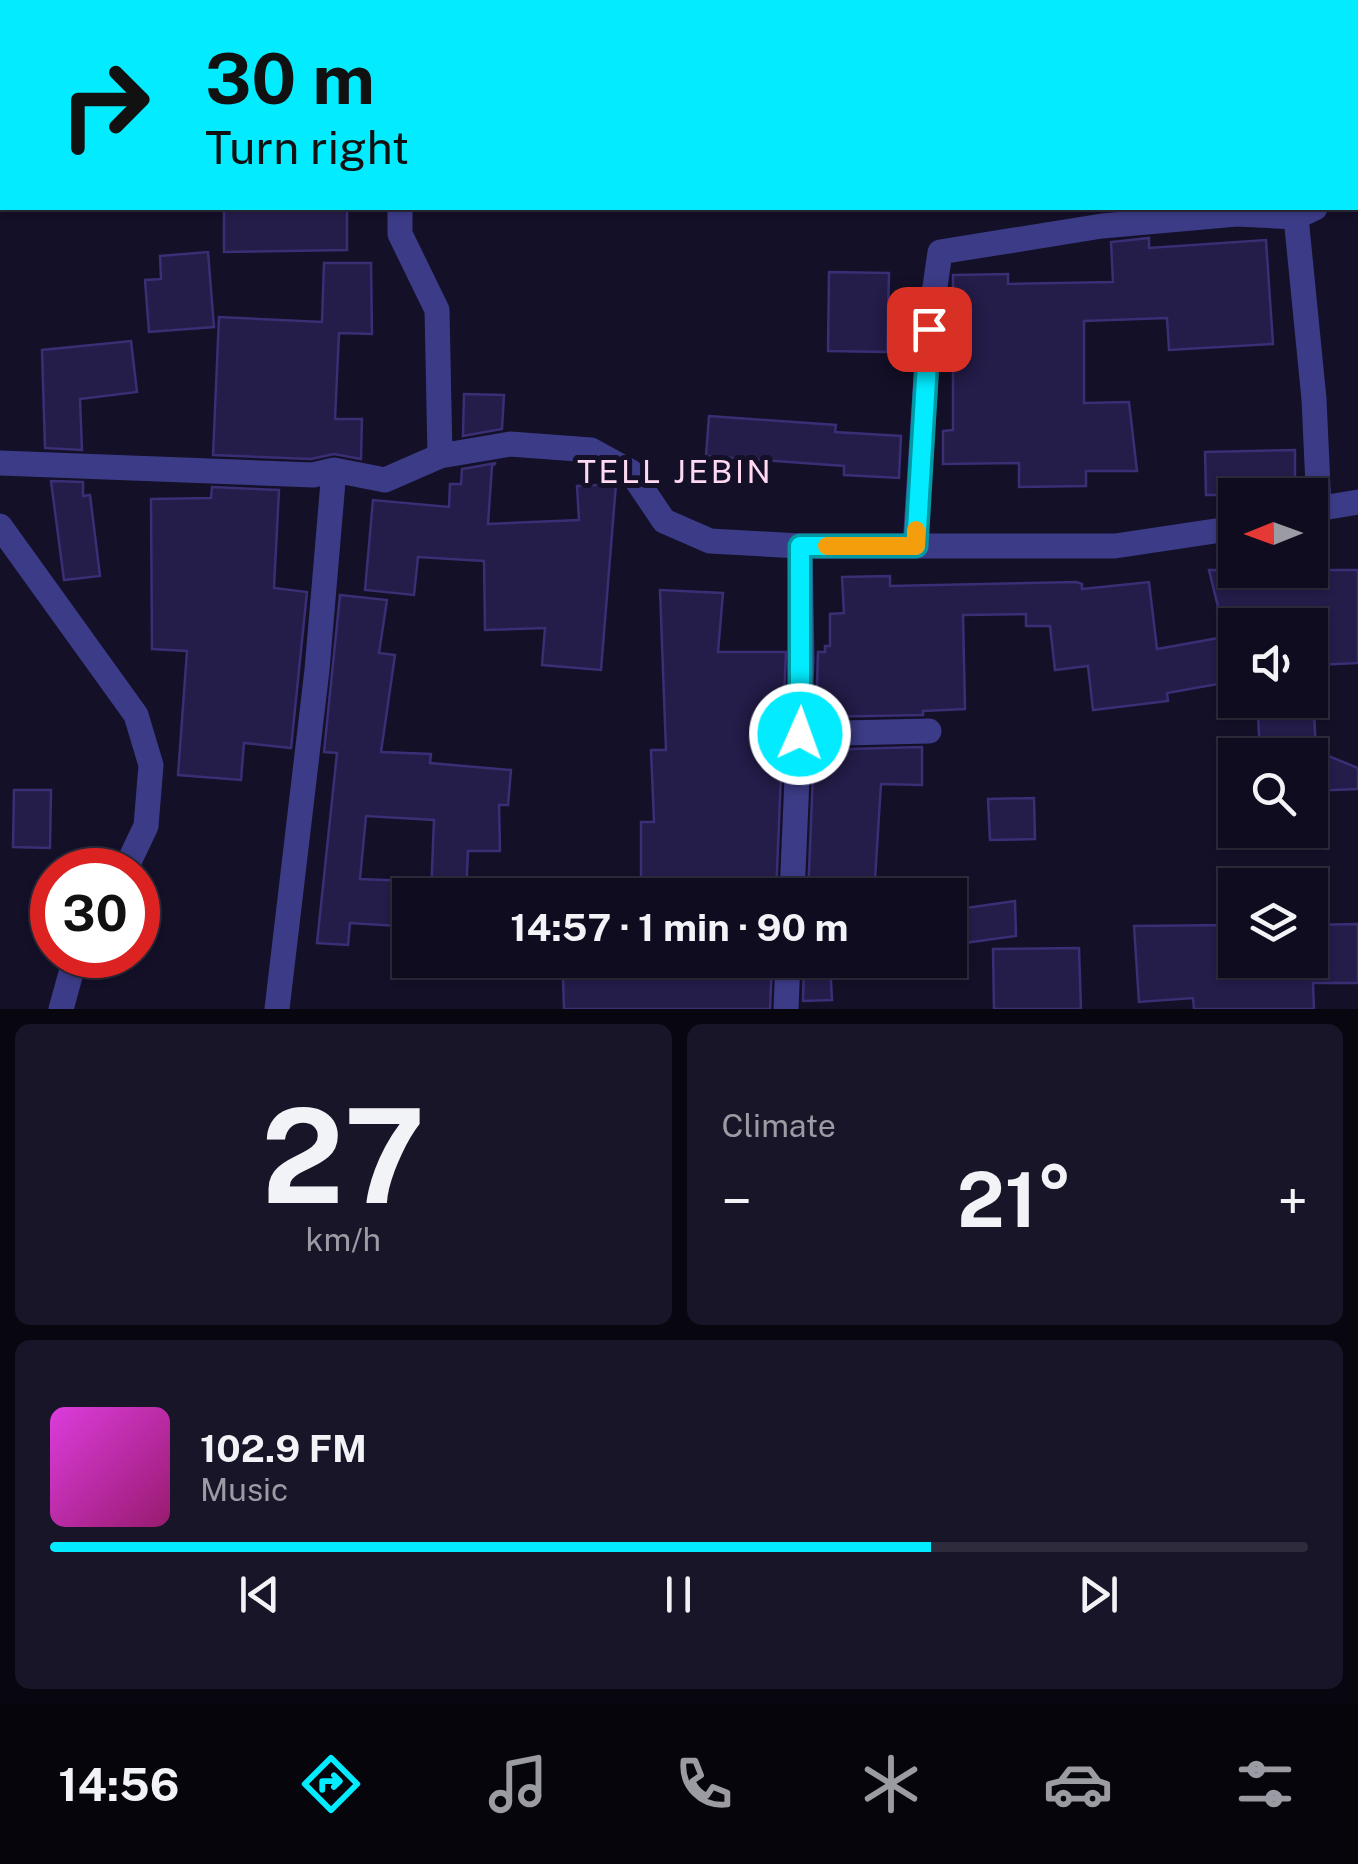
<!DOCTYPE html>
<html lang="en">
<head>
<meta charset="utf-8">
<style>
  body { margin:0; font-family:"Public Sans",sans-serif; background:#171527; color:#f1f3f6; height:100vh; display:flex; flex-direction:column; font-size:38px; white-space:nowrap }
  * { box-sizing:border-box; margin:0 }
  p { font-size:32px; color:#9b9ba4 }
  .icon { flex:none; width:55px; height:55px; fill:none; stroke:currentColor; stroke-width:2; stroke-linecap:round; stroke-linejoin:round }
  .map { position:relative; height:1009px; overflow:hidden }
  .panel { display:flex; flex-direction:column; gap:15px; padding:15px; background:#080710; flex:1 }
  .panel>* { flex:none }
  .top-card { position:absolute; left:0px; top:0px; width:1360px; height:210px; box-shadow:0 2px 8px #0004,0 0 0 2px #2e2c3c; background:#03ebfe; color:#111; overflow:hidden }
  .needle { width:65px; rotate:269deg }
  .tools { position:absolute; left:1218px; top:478px; display:grid; gap:20px }
  .tools a { display:grid; place-items:center; width:110px; height:110px; border-radius:0px; background:#0e0c1e; box-shadow:0 2px 8px #0004,0 0 0 2px #2e2c3c; font-size:50px }
  .speed { position:absolute; left:30px; top:848px; display:flex; gap:20px; font-size:50px; font-weight:700; text-align:center }
  .speed>* { display:grid; place-content:center; width:130px; height:130px; border-radius:50%; background:#0e0c1e; box-shadow:0 2px 8px #0004,0 0 0 2px #2e2c3c; line-height:1 }
  .speed .limit { border:15px solid #d22; background:#fff; color:#111 }
  .pin { position:absolute; display:grid; place-items:center; width:85px; height:85px; color:#fff; margin:-42px; border-radius:20px; box-shadow:0 5px 15px #0006 }
  .me { position:absolute; width:110px; margin:-55px; rotate:2deg; stroke-linejoin:round; filter:drop-shadow(0 0 8px #0008) }
  .turn { display:flex; align-items:center; gap:35px; height:210px; padding:0 40px; font-size:45px }
  .turn .icon { width:130px; height:130px; stroke-width:2.5 }
  .turn b { display:block; font-size:70px; line-height:85px }
  .big { font-size:75px; font-weight:700; line-height:1.1 }
  .panel .card { flex:1; display:flex; flex-direction:column; justify-content:center; gap:15px; min-width:0; padding:0 35px; border-radius:15px; background:#171527 }
  .panel .dial { align-items:center; gap:0 }
  .dial b { font-size:130px; line-height:1 }
  .song { display:flex; align-items:center; gap:30px }
  .cover { width:120px; height:120px; border-radius:15px; background:linear-gradient(135deg,hsl(300 70% 55%),hsl(320 70% 35%)) }
  .played { height:10px; border-radius:5px; background:linear-gradient(90deg,#03ebfe 70%,#2e2c3c 70%) }
  .keys { display:flex; justify-content:space-around; direction:ltr }
  .heat { display:flex; justify-content:space-between; align-items:center; font-size:55px; direction:ltr }
  .panel .tiles { flex:1; display:grid; gap:15px; grid-template-columns:1fr 1fr }
  .card:last-child { grid-column:span 2 }
  .trip { position:absolute; left:392px; top:878px; width:575px; height:100px; border-radius:0px; background:#0e0c1e; box-shadow:0 2px 8px #0004,0 0 0 2px #2e2c3c; font-weight:700; line-height:100px; text-align:center }
  .tab-bar { display:flex; height:160px; justify-content:space-around; align-items:center; background:#06050c; color:#9b9ba4 }
  .tab-bar .icon { width:70px; height:70px }
  .tab-bar .on { color:#03ebfe }
  .tab-bar b { font-size:45px; color:#f1f3f6 }
  .map>svg:first-child { display:block }
</style>
</head>
<body>
<div class="map">
<svg width="1358" height="1009" viewBox="0 0 1358 1009">
  <rect width="100%" height="100%" fill="#131028"/>
  <path fill="#241c49" stroke="#3a2e75" stroke-width="2.5" d="M224 208H347V250L224 252Z
    M1149 238V248L1266 240 1273 344 1169 350 1167 318 1084 321V403L1129 402 1137 471H1086V486L1019 487V463L943 464V431L953 430V275L1008 274V284L1113 282 1111 242Z
    M208 252 214 327 149 332 145 280 161 279 160 256Z
    M324 263H371L372 334 339 333 335 419H362L361 459 334 454 311 459 213 455 219 317 322 322Z
    M829 272 889 273 887 352 828 351Z
    M131 341 137 392 80 399 82 450 45 448 42 350Z
    M464 394 504 395 502 429 463 436Z
    M709 416 836 425 835 432 901 436 899 478 844 475V466L706 456Z
    M1295 450V482L1239 483V495H1206L1205 452Z
    M496 463 492 466 488 524 579 520 577 486 616 484 601 670 542 665 545 628 485 630 484 561 418 557 414 595 365 590 373 500 449 507 450 484H461L462 469Z
    M51 481 83 482V496L90 495 100 576 64 580Z
    M212 487 279 490 274 588 307 592 291 748 244 743 241 780 178 775 187 651 152 649 151 499 211 498Z
    M1209 570H1358V663L1317 665 1315 608 1223 627Z
    M890 576V586L1076 582 1082 584V589L1149 582 1157 649 1235 635V681L1167 693 1168 701 1093 710 1088 666 1055 670 1050 626H1026V614L963 615 965 709 923 711V715L816 717 818 652H825V646H830V614L844 613 842 577Z
    M660 590 723 593 718 652H786L776 895 641 894V822H654L651 750H666Z
    M340 595 387 600 379 653 395 655 381 752 431 754 430 763 511 770 508 805H499L500 851H468L466 895H431L434 820 366 816 360 879 410 881V915L397 914V926L350 923 348 945 317 943 337 753 324 752Z
    M1314 712 1316 751 1358 768V789L1310 791V755H1260L1258 715Z
    M922 747V785L881 784 874 895H808L814 750Z
    M14 790H51L50 848 13 847Z
    M1034 798 1035 839 990 840 988 799Z
    M1015 901 1016 936 964 943 959 909Z
    M1358 924V983H1313L1314 1009H1194L1193 998 1139 1002 1134 926 1230 925 1231 971 1310 967V925Z
    M1079 948 1081 1009H994L993 949Z
    M636 960H667V969L772 962 770 1009H564L563 977 636 976Z
    M804 962H830L832 1000 803 1001Z"/>
  <g fill="none" stroke-linecap="round" stroke-linejoin="round">
    <path stroke="#3c3b87" stroke-width="25" d="M1241 0V2
      M401 2V0
      M400 208V234L437 310 440 456
      M1292 208 1296 217 1314 399 1319 508
      M0 463 313 475 334 470 385 480 440 456 510 444 591 450 631 472 664 521 710 541 800 546H1115L1235 528
      M1310 510 1358 502
      M0 526 136 715 151 765 146 826 125 870
      M915 546 929 329 940 252 1102 226 1237 214 1296 217 1315 208
      M800 734 929 731
      M792 895 802 661 800 546
      M61 1009 76 955
      M277 1009 317 670 334 470
      M786 1009 788 960"/>
  </g>
  <g fill="none" stroke-linecap="round" stroke-linejoin="round">
    <g stroke="#0299a5" stroke-width="25">
      <path id="route" d="M800 734V546H916L929 329"/>
    </g>
    <use href="#route" stroke="#03ebfe" stroke-width="18"/>
    <path stroke="#f59e0b" stroke-width="18" d="M827 546H916V530"/>
  </g>
  <g text-anchor="middle" stroke-width="10" stroke-linejoin="round" paint-order="stroke">
    <g font-size="32" letter-spacing="2.5" fill="#ffd9f2" stroke="#131028">
      <text x="675" y="483">TELL JEBIN</text>
    </g>
  </g>
</svg>
<div class="tools">
<a><svg class="needle" viewBox="-14 -14 28 28"><path d="M0-13l5 13h-10z" fill="#e53935"/><path d="M0 13l5-13h-10z" fill="#9b9ba4"/></svg></a>
<a><svg class="icon" aria-label="sound" viewBox="0 0 24 24"><path d="M4 9h4l5-4v14l-5-4H4zM17 9q2 3 0 6"/></svg></a>
<a><svg class="icon" aria-label="search" viewBox="0 0 24 24"><circle cx="10" cy="10" r="6"/><path d="M15 15l6 6"/></svg></a>
<a><svg class="icon" aria-label="layers" viewBox="0 0 24 24"><path d="M12 4l9 5-9 5-9-5zM3 14l9 5 9-5"/></svg></a>
</div>
<div class="speed"><div class="limit">30</div></div>
<div class="pin" style="left:929px;top:329px;background:#d93025"><svg class="icon" aria-label="arrive" viewBox="0 0 24 24"><path d="M6 21V4h12l-3 4 3 4H6"/></svg></div>
<svg class="me" style="left:800px;top:734px" viewBox="-20 -20 40 40"><circle r="17" fill="#03ebfe" stroke="#fff" stroke-width="3"/><path d="M0-11L8 9 0 5-8 9z" fill="#fff"/></svg>
<div class="trip">14:57 · 1 min · 90 m</div>
<div class="top-card">
<div class="turn"><svg class="icon" aria-label="right" viewBox="0 0 24 24"><path d="M7 20v-9h11M14 6l5 5-5 5"/></svg><div><b>30 m</b>Turn right</div></div>
</div>
</div>
<section class="panel">
<div class="tiles">
<div class="card dial"><b>27</b><p>km/h</p></div>
<div class="card"><p>Climate</p>
<div class="heat"><a>−</a><b class="big">21°</b><a>+</a></div>
</div>
<div class="card">
<div class="song"><i class="cover"></i><div><b>102.9 FM</b><p>Music</p></div></div>
<div class="played"></div>
<div class="keys"><svg class="icon" aria-label="previous" viewBox="0 0 24 24"><path d="M18 5L8 12l10 7zM5 5v14"/></svg><svg class="icon" aria-label="pause" viewBox="0 0 24 24"><path d="M8 5v14M16 5v14"/></svg><svg class="icon" aria-label="next" viewBox="0 0 24 24"><path d="M6 5l10 7-10 7zM19 5v14"/></svg></div>
</div>
</div>
</section>
<nav class="tab-bar">
<b>14:56</b>
<svg class="icon on" aria-label="directions" viewBox="0 0 24 24"><path d="M12 3l9 9-9 9-9-9zM9 14v-3h6M13 9l2 2-2 2"/></svg>
<svg class="icon" aria-label="music" viewBox="0 0 24 24"><path d="M9 18V5l10-2v13"/><circle cx="6" cy="18" r="3"/><circle cx="16" cy="16" r="3"/></svg>
<svg class="icon" aria-label="phone" viewBox="0 0 24 24"><path d="M5 4h4l2 5-3 2q2 4 5 5l2-3 5 2v4C11 20 4 13 5 4z"/></svg>
<svg class="icon" aria-label="climate" viewBox="0 0 24 24"><path d="M12 3v18M4 7l16 10M4 17L20 7"/></svg>
<svg class="icon" aria-label="car" viewBox="0 0 24 24"><path d="M5 17H2v-5l4-1 3-4h7l3 4 3 1v5h-3M9 17h6M6 11h13"/><circle cx="7" cy="17" r="2"/><circle cx="17" cy="17" r="2"/></svg>
<svg class="icon" aria-label="filters" viewBox="0 0 24 24"><path d="M4 7h16M4 17h16"/><circle cx="9" cy="7" r="2"/><circle cx="15" cy="17" r="2"/></svg>
</nav>
</body>
</html>
